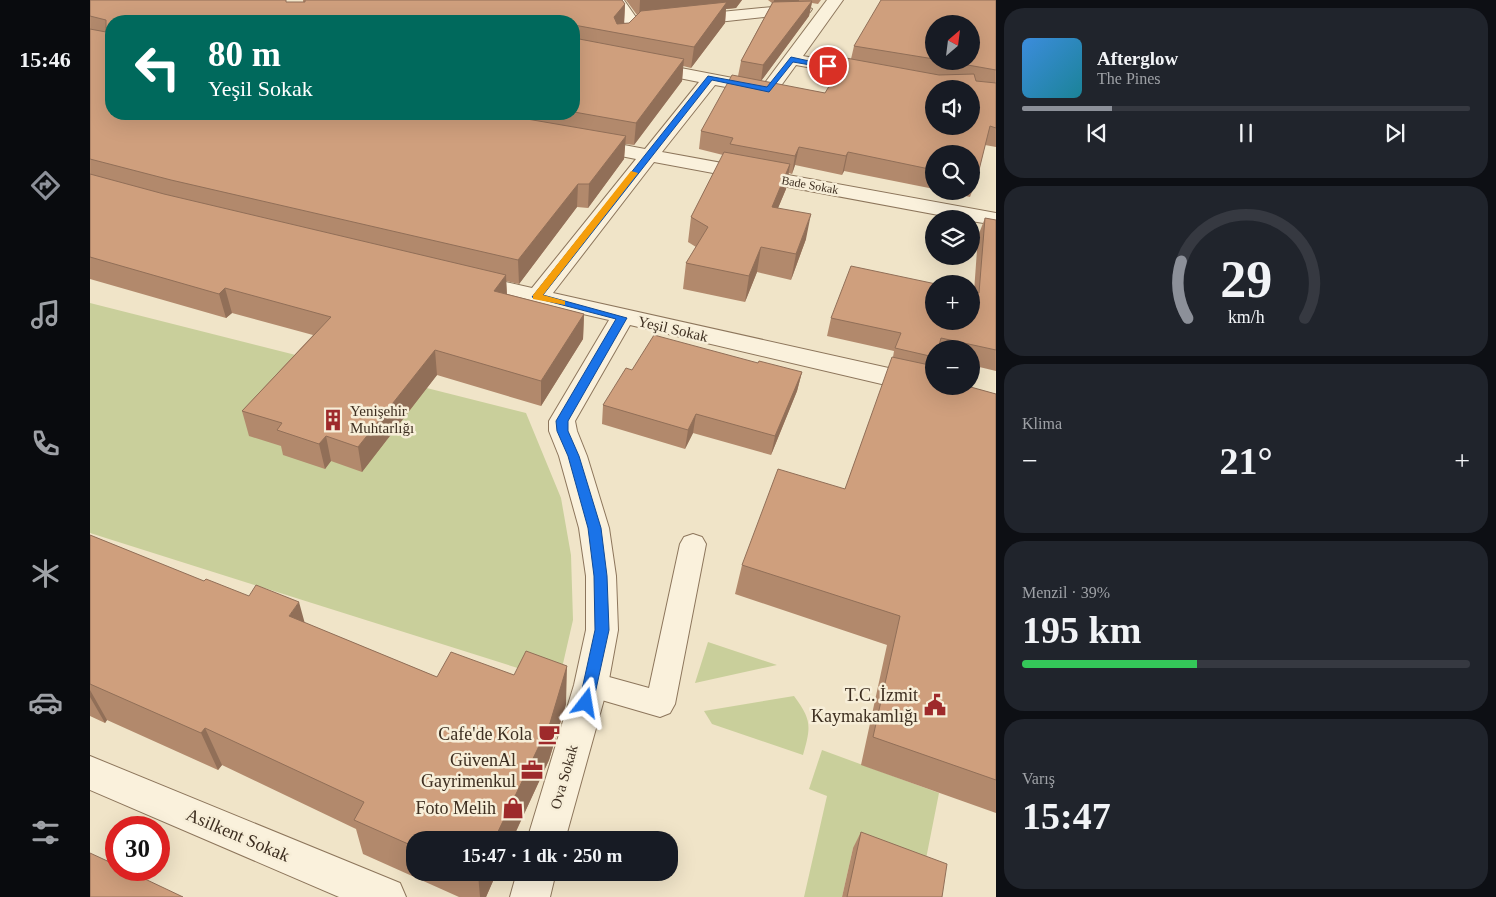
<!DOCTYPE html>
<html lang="tr">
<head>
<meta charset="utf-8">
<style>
  body { margin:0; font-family:"Times New Roman",serif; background:#20242c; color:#f1f3f6; height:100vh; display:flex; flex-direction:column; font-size:19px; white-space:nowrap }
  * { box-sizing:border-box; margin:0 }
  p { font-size:16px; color:#9ea1a6 }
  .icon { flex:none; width:28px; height:28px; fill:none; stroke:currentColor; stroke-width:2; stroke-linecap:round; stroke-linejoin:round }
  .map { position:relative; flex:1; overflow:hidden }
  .side { display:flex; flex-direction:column; gap:8px; padding:8px; background:#0d0f14; width:500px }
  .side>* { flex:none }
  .banner { position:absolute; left:15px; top:15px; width:475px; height:105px; border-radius:20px; box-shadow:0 5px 20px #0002; background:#00695c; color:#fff; overflow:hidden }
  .needle { width:32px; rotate:28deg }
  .tools { position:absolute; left:835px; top:15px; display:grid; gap:10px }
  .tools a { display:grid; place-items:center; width:55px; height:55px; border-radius:50%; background:#171b24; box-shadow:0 5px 20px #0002; font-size:25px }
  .speed { position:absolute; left:15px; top:816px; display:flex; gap:10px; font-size:25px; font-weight:700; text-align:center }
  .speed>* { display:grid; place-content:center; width:65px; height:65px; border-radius:50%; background:#171b24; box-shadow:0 5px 20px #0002; line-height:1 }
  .speed .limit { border:8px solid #d22; background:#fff; color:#111 }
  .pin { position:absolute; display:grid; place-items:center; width:42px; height:42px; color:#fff; margin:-21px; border:2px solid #fff; border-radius:50%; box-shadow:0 1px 5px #0007 }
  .me { position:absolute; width:55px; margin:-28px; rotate:14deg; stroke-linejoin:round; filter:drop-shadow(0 0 4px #0008) }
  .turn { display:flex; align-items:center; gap:18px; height:105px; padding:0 20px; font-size:22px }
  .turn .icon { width:65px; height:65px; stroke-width:2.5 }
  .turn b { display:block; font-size:35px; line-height:42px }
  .big { font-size:38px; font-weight:700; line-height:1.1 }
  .side .widget { flex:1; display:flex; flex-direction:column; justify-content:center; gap:8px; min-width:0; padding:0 18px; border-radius:20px; background:#20242c }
  .side .dial { align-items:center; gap:0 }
  .dial svg { height:130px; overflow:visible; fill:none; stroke:#363941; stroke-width:7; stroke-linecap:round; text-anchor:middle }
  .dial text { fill:#f1f3f6; stroke:none }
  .song { display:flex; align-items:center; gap:15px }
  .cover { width:60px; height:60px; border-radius:8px; background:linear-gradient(135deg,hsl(210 70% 55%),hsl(190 70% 35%)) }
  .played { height:5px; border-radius:2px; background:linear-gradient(90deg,#8c9099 20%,#363941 20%) }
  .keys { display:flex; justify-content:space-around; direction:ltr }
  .heat { display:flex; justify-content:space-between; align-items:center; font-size:28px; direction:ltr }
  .charge { height:8px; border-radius:4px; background:linear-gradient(90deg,#34c759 39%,#363941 0) }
  .trip { position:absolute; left:316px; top:831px; width:272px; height:50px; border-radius:20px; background:#171b24; box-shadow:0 5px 20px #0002; font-weight:700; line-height:50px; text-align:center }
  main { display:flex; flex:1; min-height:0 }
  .menu { display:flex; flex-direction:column; width:90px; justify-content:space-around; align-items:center; background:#090b0e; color:#9ea1a6 }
  .menu .icon { width:35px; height:35px }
  .menu .selected { color:#8c9099 }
  .menu b { font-size:22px; color:#f1f3f6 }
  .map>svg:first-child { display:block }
</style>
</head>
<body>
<main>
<nav class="menu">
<b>15:46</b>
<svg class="icon selected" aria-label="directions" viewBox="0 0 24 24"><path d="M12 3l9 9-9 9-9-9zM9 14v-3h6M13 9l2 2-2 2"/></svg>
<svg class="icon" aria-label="music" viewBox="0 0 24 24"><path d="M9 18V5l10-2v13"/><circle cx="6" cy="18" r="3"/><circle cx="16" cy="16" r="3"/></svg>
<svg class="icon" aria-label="phone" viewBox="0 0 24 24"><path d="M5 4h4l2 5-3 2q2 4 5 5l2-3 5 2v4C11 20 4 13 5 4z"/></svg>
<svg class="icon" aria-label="climate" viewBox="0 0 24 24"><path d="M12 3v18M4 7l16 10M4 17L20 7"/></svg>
<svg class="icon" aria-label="car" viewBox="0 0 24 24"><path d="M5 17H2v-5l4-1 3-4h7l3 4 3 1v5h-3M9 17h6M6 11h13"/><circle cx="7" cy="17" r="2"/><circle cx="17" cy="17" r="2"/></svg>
<svg class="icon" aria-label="filters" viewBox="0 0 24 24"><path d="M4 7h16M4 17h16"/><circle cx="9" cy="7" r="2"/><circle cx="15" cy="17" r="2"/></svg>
</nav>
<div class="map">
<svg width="906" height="897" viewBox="0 0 906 897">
  <rect width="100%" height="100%" fill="#f0e4c8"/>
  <path fill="#c9cf9b" d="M0 303 436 413 471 498 481 555 483 620 469 681 0 533Z
    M618 642 687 665 605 683Z
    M704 696C722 720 721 727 713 755L622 724 614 711Z
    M732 750 849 793 833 874 763 848 752 897H714L737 796 719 789Z"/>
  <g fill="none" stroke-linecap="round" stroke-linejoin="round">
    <g stroke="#8d765c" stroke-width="2">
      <path id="service" d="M603 534 612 537 616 544 585 704 580 713 570 717 491 694 486 685 491 676 501 672 559 688 590 544 594 537Z"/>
    </g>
    <g stroke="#8d765c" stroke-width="2">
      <path id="minor" d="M518 0H534L552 26 527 54 523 55 674 84 737 0H753L713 56 794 71 797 75 794 79 788 80 706 65 685 94 679 95 625 85 572 152 906 213V225L881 221V219H870L564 162 463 293 830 375 839 378 843 384 839 390 830 393 540 325 485 421 487 431 497 456 519 528 526 576 528 630 518 685 475 840H437L484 685 496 630V576L489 528 469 456 459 431V421L519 320 372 286 368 281 372 276 380 274 442 288 546 159 490 148 487 144 490 140 497 138 555 149 609 82 484 57V47L515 53 513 50 515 46 536 25Z
        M714 4 722 9 720 12 600 25 592 20 600 15Z
        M0 756 310 883 316 897H249L0 790Z
        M427 872H466L460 897H420Z"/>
    </g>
    <use href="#service" fill="#faf1dc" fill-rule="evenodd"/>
    <use href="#minor" fill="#faf1dc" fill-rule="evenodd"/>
  </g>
  <path fill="#b2896c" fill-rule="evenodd" d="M0 0 196 2H213V0H532L535 4 534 23H539L547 15 536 0H652L646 8 636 9 635 23 601 68 593 66 592 81 544 145 535 144 534 159 498 208 487 207 429 284 416 281 417 294 494 314 493 339 451 406 347 375 272 472 241 461 235 469 193 455 191 446 159 436 152 411 223 335 142 313 136 318 0 279ZM484 21V114H21Z
    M678 0H731L728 4 722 3 719 16 671 81 735 93 761 59 764 46 906 0V147L895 145 887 178 880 197 854 191H881V154H844V189L754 171 752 175 705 165 702 174 699 173 696 189 688 208 716 239 701 280 667 272 655 302 593 289 596 263 606 247 598 242 601 217 633 155 609 149 611 131 648 76 651 61 682 3ZM844 24 881 61H844Z
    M895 218 906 220V371L881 365V349H844V364L842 377 906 394V813L771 765 797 645 645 594 652 565 755 489 803 357 804 351 737 336 741 318 884 292 888 236Z
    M668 363 712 372 707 391 681 455 603 433 595 449 512 424 513 405 542 370Z
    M0 535 347 677 476 704 459 760 422 840H325V872H407L396 897H369L273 854 266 829 132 765 128 770 17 720 15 723 0 716Z
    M771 832 852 897H752L763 848Z"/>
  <path fill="#916f58" d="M550 0H652L646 8 636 9 635 23 601 68 604 47 549 19Z
    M684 0H709V1L684 4Z
    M722 1 719 16 671 81 673 65Z
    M535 4 534 25 527 33 524 17Z
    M594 59 592 81 544 145 546 123Z
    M536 136 534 159 498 208 499 184Z
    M709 147 705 165 702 174 705 156Z
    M758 152 754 171 752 175 756 156Z
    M700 164 696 189 678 232 682 207Z
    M488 184 487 207 429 284 428 260Z
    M721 214 716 239 701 280 706 254Z
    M671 247 667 272 655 302 659 276Z
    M416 275 417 299 404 291Z
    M135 288 142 313 136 318 129 294Z
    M494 314 493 339 451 406V381Z
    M345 350 347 375 272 472 268 447Z
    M712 372 707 391 681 455 685 436Z
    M606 414 603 433 595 449 598 430Z
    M236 436 241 461 235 469 229 444Z
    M209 602 220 642 199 616Z
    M477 666 476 704 459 760 422 840H404Z
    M0 690 17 720 15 723 0 697Z
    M115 728 132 765 128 770 111 733Z
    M389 872H407L396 897H390L388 874Z"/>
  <path fill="#cf9f7d" stroke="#916f58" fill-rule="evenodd" d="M0 0H196V2H215V0H532L535 4 524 17 527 24 539 23 551 11 637 2 604 47 484 25V21H21V114H408L536 136 499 184H488L428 260 81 180 0 159V29L16 32V20L0 16Z
    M791 0H906V70L855 61H881V24H844V59L764 46Z
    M722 1 673 65 651 61 683 2Z
    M484 32V38L594 59 546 123 484 112Z
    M756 58 849 75 884 74 886 81 906 83V128L900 126 887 178 881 177V154H844V170L758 152 756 156 709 147 705 156 640 144 643 138 611 131 642 75 735 93ZM844 89H881V126H844Z
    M634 152 700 164 682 207 721 214 706 254 671 247 659 276 596 263 618 227 601 217Z
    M0 174 74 194 416 275 404 291 494 314 451 381 345 350 268 447 236 436 229 444 187 430 192 423 152 411 241 317 135 288 129 294 0 257Z
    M895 218 906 220V350L851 338 848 349H844V357L805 348 811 333 741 318 761 266 846 284H844V321H881V291L889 293Z
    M564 335 668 363 669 361 712 372 685 436 606 414 598 430 513 405 536 368 542 370Z
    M802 357 844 366V371L842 377H844V386H877L906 394V780L783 737 810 616 652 565 688 469 755 489Z
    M0 535 114 581 116 579 159 596 166 585 209 602 199 616 347 677 361 652 424 675 436 651 477 666 460 723 404 840H325V847L264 820 274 802 115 728 111 733 0 684Z
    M771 832 857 864 852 897H757Z
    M0 853 26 865V870H36L93 897H0Z"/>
  <path fill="#1a73e8" stroke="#114b97" d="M701 57 742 66 738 68 703 62 679 92 622 80 453 295 537 318 478 421V431L489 456 511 528 517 576 519 630 503 703 501 707 496 709 491 707 489 703 505 630 504 576 498 528 478 456 467 431 466 421 526 319 442 297 618 76 677 87Z"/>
  <path fill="#f59e0b" d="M541 171 548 173 453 295 475 301V305L443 299V295Z"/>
  <defs>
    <g id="building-bare" transform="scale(1.725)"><path d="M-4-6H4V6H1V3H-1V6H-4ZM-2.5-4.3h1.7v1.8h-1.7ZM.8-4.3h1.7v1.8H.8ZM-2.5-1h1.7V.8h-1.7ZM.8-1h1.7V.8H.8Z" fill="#9e2a2b" stroke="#f7eed8" stroke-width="2.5" paint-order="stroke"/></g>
    <g id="civic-bare" transform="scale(1.725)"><path d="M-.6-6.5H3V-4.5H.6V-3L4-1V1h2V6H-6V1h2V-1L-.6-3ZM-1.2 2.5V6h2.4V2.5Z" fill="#9e2a2b" stroke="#f7eed8" stroke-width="2.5" paint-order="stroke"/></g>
    <g id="cafe-bare" transform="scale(1.725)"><path d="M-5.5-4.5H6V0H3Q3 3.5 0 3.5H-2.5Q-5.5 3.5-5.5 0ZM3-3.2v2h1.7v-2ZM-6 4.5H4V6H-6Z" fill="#9e2a2b" stroke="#f7eed8" stroke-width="2.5" paint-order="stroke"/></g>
    <g id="office-bare" transform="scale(1.725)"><path d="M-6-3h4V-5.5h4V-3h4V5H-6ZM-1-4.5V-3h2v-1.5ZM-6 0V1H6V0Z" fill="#9e2a2b" stroke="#f7eed8" stroke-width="2.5" paint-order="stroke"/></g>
    <g id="shop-bare" transform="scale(1.725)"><path d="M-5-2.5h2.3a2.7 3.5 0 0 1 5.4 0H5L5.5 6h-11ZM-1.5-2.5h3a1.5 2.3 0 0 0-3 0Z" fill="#9e2a2b" stroke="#f7eed8" stroke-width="2.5" paint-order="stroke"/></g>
  </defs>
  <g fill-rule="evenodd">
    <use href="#building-bare" x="243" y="420"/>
    <use href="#civic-bare" x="845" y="705"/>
    <use href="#cafe-bare" x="459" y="734"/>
    <use href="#office-bare" x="442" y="770"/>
    <use href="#shop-bare" x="423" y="808"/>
  </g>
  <g text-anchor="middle" stroke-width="5" stroke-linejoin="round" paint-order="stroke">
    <g font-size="12" fill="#3d2e20" stroke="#f7eed8">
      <text transform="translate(720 185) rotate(10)" y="4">Bade Sokak</text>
    </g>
    <g font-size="15" fill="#3d2e20" stroke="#f7eed8">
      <text transform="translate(583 329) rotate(13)" y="5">Yeşil Sokak</text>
      <text transform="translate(474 777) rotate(-74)" y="5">Ova Sokak</text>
    </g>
    <g font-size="15" fill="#3d2e20" stroke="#f7eed8" text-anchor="start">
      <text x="260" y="416">Yenişehir<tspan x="260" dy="17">Muhtarlığı</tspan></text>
    </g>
    <g font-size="18" fill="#3d2e20" stroke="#f7eed8" text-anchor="end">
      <text x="828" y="701">T.C. İzmit<tspan x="828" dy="21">Kaymakamlığı</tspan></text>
      <text x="442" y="740">Cafe'de Kola</text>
      <text x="426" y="766">GüvenAl<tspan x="426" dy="21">Gayrimenkul</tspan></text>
      <text x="406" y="814">Foto Melih</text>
    </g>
    <g font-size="18" fill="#3d2e20" stroke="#f7eed8">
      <text transform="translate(148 835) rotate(23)" y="6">Asilkent Sokak</text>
    </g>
  </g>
</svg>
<div class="tools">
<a><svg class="needle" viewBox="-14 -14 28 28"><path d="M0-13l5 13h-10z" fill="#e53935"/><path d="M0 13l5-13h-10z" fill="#9ea1a6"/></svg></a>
<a><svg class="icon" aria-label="sound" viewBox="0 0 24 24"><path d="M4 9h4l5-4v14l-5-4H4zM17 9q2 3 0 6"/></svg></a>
<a><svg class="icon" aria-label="search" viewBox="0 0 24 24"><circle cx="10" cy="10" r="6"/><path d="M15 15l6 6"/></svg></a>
<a><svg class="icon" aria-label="layers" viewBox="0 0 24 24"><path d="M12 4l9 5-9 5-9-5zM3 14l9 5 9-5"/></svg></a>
<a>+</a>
<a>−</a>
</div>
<div class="speed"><div class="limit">30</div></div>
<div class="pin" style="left:738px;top:66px;background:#d93025"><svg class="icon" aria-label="arrive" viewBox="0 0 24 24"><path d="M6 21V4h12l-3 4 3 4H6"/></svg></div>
<svg class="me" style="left:496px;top:703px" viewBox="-20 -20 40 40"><path d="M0-17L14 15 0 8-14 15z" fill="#1a73e8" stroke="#fff" stroke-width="4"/></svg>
<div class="trip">15:47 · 1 dk · 250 m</div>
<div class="banner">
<div class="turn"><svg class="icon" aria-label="left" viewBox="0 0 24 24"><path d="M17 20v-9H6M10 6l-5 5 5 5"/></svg><div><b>80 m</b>Yeşil Sokak</div></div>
</div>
</div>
<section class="side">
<div class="widget">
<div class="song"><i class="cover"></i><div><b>Afterglow</b><p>The Pines</p></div></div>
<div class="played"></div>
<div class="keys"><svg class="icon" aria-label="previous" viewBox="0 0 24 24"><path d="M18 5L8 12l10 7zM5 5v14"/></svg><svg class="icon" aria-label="pause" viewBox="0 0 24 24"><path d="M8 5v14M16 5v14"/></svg><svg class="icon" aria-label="next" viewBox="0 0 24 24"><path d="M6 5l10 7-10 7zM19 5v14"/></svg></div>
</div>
<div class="widget dial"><svg viewBox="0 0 100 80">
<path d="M14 69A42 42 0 1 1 86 69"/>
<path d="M14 69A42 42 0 0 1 10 34" stroke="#8c9099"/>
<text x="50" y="56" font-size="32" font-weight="700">29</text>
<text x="50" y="72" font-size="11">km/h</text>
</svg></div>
<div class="widget"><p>Klima</p>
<div class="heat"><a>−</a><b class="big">21°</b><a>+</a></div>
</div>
<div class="widget"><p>Menzil · 39%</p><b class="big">195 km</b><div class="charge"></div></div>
<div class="widget"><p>Varış</p><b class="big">15:47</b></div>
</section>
</main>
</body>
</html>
